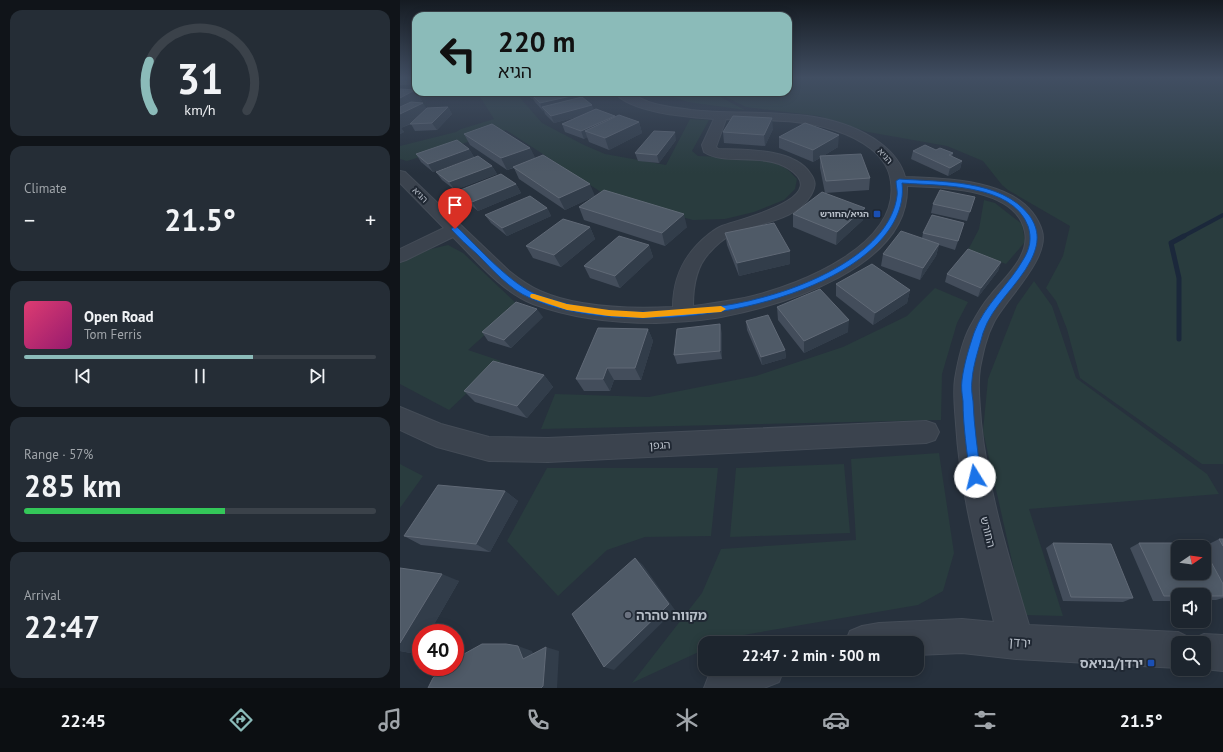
<!DOCTYPE html>
<html lang="en">
<head>
<meta charset="utf-8">
<style>
  body { margin:0; font-family:"PT Sans","Noto Sans Hebrew",sans-serif; background:#252d36; color:#f1f3f6; height:100vh; display:flex; flex-direction:column; font-size:15px; white-space:nowrap }
  * { box-sizing:border-box; margin:0 }
  p { font-size:13px; color:#a0a5aa }
  .icon { flex:none; width:22px; height:22px; fill:none; stroke:currentColor; stroke-width:2; stroke-linecap:round; stroke-linejoin:round }
  .map { position:relative; flex:1; overflow:hidden }
  .side { display:flex; flex-direction:column; gap:10px; padding:10px; background:#101419; width:400px }
  .side>* { flex:none }
  .hud { position:absolute; left:12px; top:12px; width:380px; height:84px; border-radius:12px; box-shadow:0 2px 10px #0003,0 0 0 1px #3b424a; background:#8bbbb9; color:#111; overflow:hidden }
  .needle { width:26px; rotate:77deg }
  .controls { position:absolute; left:771px; top:540px; display:grid; gap:8px }
  .controls a { display:grid; place-items:center; width:40px; height:40px; border-radius:8px; background:#1d252e; box-shadow:0 2px 10px #0003,0 0 0 1px #3b424a; font-size:20px }
  .speed { position:absolute; left:12px; top:624px; display:flex; gap:8px; font-size:20px; font-weight:700; text-align:center }
  .speed>* { display:grid; place-content:center; width:52px; height:52px; border-radius:50%; background:#1d252e; box-shadow:0 2px 10px #0003,0 0 0 1px #3b424a; line-height:1 }
  .speed .limit { border:6px solid #d22; background:#fff; color:#111 }
  .pin { position:absolute; display:grid; place-items:center; width:34px; height:34px; color:#fff; margin:-41px -17px; border-radius:50% 50% 50% 0; rotate:-45deg; box-shadow:0 0 4px #0007 }
  .pin .icon { rotate:45deg }
  .me { position:absolute; width:44px; margin:-22px; rotate:351deg; stroke-linejoin:round; filter:drop-shadow(0 0 3px #0008) }
  .turn { display:flex; align-items:center; gap:14px; height:84px; padding:0 20px; font-size:18px }
  .turn .icon { width:52px; height:52px; stroke-width:2.5 }
  .turn b { display:block; font-size:28px; line-height:34px }
  .big { font-size:30px; font-weight:800; line-height:1.1 }
  .side .tile { flex:1; display:flex; flex-direction:column; justify-content:center; gap:6px; min-width:0; padding:0 14px; border-radius:12px; background:#252d36 }
  .side .dial { align-items:center; gap:0 }
  .dial svg { height:104px; overflow:visible; fill:none; stroke:#3b424a; stroke-width:7; stroke-linecap:round; text-anchor:middle }
  .dial text { fill:#f1f3f6; stroke:none }
  .song { display:flex; align-items:center; gap:12px }
  .cover { width:48px; height:48px; border-radius:6px; background:linear-gradient(135deg,hsl(340 70% 55%),hsl(320 70% 35%)) }
  .played { height:4px; border-radius:2px; background:linear-gradient(90deg,#8bbbb9 65%,#3b424a 65%) }
  .keys { display:flex; justify-content:space-around; direction:ltr }
  .heat { display:flex; justify-content:space-between; align-items:center; font-size:22px; direction:ltr }
  .charge { height:6px; border-radius:3px; background:linear-gradient(90deg,#34c759 57%,#3b424a 0) }
  .trip { position:absolute; left:298px; top:636px; width:226px; height:40px; border-radius:12px; background:#1d252e; box-shadow:0 2px 10px #0003,0 0 0 1px #3b424a; font-weight:800; line-height:40px; text-align:center }
  .tabs { display:flex; height:64px; justify-content:space-around; align-items:center; background:#0c0f12; color:#a0a5aa }
  .tabs .icon { width:28px; height:28px }
  .tabs .active { color:#8bbbb9 }
  .tabs b { font-size:18px; color:#f1f3f6 }
  main { display:flex; flex:1; min-height:0 }
  .map>svg:first-child { display:block }
</style>
</head>
<body>
<main>
<section class="side">
<div class="tile dial"><svg viewBox="0 0 100 80">
<path d="M14 69A42 42 0 1 1 86 69"/>
<path d="M14 69A42 42 0 0 1 11 31" stroke="#8bbbb9"/>
<text x="50" y="56" font-size="32" font-weight="700">31</text>
<text x="50" y="72" font-size="11">km/h</text>
</svg></div>
<div class="tile"><p>Climate</p>
<div class="heat"><a>−</a><b class="big">21.5°</b><a>+</a></div>
</div>
<div class="tile">
<div class="song"><i class="cover"></i><div><b>Open Road</b><p>Tom Ferris</p></div></div>
<div class="played"></div>
<div class="keys"><svg class="icon" aria-label="previous" viewBox="0 0 24 24"><path d="M18 5L8 12l10 7zM5 5v14"/></svg><svg class="icon" aria-label="pause" viewBox="0 0 24 24"><path d="M8 5v14M16 5v14"/></svg><svg class="icon" aria-label="next" viewBox="0 0 24 24"><path d="M6 5l10 7-10 7zM19 5v14"/></svg></div>
</div>
<div class="tile"><p>Range · 57%</p><b class="big">285 km</b><div class="charge"></div></div>
<div class="tile"><p>Arrival</p><b class="big">22:47</b></div>
</section>
<div class="map">
<svg width="823" height="688" viewBox="0 0 823 688">
  <rect width="100%" height="100%" fill="#27313d"/>
  <path fill="#293c3e" d="M388 77H823V464H802L680 378 667 329 656 301 646 288 663 256 670 226 608 190 602 185 583 161 547 146 468 132 419 116 346 107 316 92H388Z
    M77 92H115L142 123 184 145 205 154 266 165 290 119 309 120 292 151 298 156C321 157 366 156 385 168 389 170 393 175 397 179L395 189 384 200 354 212 325 219 293 220 210 198 106 130 7 161 0 159V146L56 132 61 129 94 119Z
    M259 92H311L345 110 288 102Z
    M584 200 595 203 622 224 625 242 606 264 568 250 579 229Z
    M48 245 63 253 118 305 68 350 101 361 49 410 0 384V261L31 249Z
    M634 281 652 306 676 378 807 474 819 494 629 509 663 616 624 615 583 431 588 379 617 305Z
    M535 288 568 302 557 323 542 374 541 420 141 429 155 394 249 397 356 376 443 347 507 316Z
    M539 453 554 553 543 591 518 605 332 637 318 643H305V649L232 683 302 593 321 549 456 540 451 459Z
    M0 464 23 476 0 508Z
    M444 464 450 533 330 537 336 468Z
    M147 468H318L311 536 245 537 207 550 158 596 107 541Z"/>
  <g fill="none" stroke-linecap="round" stroke-linejoin="round">
    <path stroke="#1b283b" stroke-width="4" d="M782 237 823 215"/>
    <path stroke="#1b283b" stroke-width="5" d="M779 339V278L771 243 784 236"/>
    <g stroke="#444c57" stroke-width="2">
      <path id="minor" d="M16 77V83L0 84V78Z
        M214 92C218 92 223 91 227 92 234 94 243 101 252 103 264 107 278 108 291 110 353 117 426 103 480 143 492 152 501 162 505 177 549 179 626 179 642 231 650 258 606 299 594 322 586 337 583 353 580 368 577 387 580 404 581 422 588 492 609 558 629 625L778 632 790 638 791 640 804 634 823 635V671L803 669H804V643H778V668L616 659 562 653 517 655V643H445L450 631 462 626 479 623 562 619 594 622C578 557 560 492 556 424 555 409 553 393 555 379 558 361 562 342 570 327 576 316 582 305 590 296 603 279 630 257 625 232 617 188 542 187 507 186 510 267 384 305 321 317 300 321 277 322 255 323 215 323 171 318 133 304 101 291 77 261 53 237L6 260 0 262V249L44 228 0 183V171L5 172 109 271C119 279 129 286 140 291 178 308 232 309 273 307 273 276 285 253 309 234 313 231 317 228 322 226 337 220 434 198 389 169 363 152 325 166 304 152L302 145 314 119C289 117 230 113 214 92ZM326 119C362 120 401 119 434 130 459 138 488 154 491 182 500 245 401 284 353 296 333 301 313 303 293 306 293 286 296 266 310 252 316 245 323 239 331 235 357 222 395 222 411 195 416 186 416 181 410 173 393 148 345 150 318 149L316 147Z
        M0 407 41 424 89 437 148 438 526 421 535 424 539 432 535 440 526 443 148 462 89 461 37 447 0 430Z
        M323 669H384L379 682 364 688H304L309 675Z"/>
    </g>
    <use href="#minor" fill="#3b434e" fill-rule="evenodd"/>
  </g>
  <path fill="#434d5b" fill-rule="evenodd" d="M0 89 15 90 22 101 18 102 27 109 48 107 52 114 37 130 15 131 11 124 1 128 4 132 0 134Z
    M125 92H179L180 94 182 97 194 110 215 116V117L239 122 242 133 209 150 189 142 187 137 184 139 165 132 162 124 181 116 154 123 145 114 144 111H143L135 102 133 99H132Z
    M373 129 365 146 324 143 323 132Z
    M64 134 130 148 135 158 195 196 165 210 119 179 114 168 107 170 70 145Z
    M379 137 438 147 423 156 470 178 469 190 425 193 420 168V158L413 162 379 148Z
    M276 140 259 163 238 161 235 153Z
    M69 149 74 157 33 172 21 162 16 154Z
    M536 150 553 153 552 157 562 161 560 169 548 176 511 159 513 151Z
    M92 166 97 174 55 190 42 180 36 172Z
    M116 184 121 193 78 211 63 199 58 191Z
    M533 204 572 205 567 221 531 213Z
    M179 207 287 227 265 246 184 220Z
    M147 208 151 216 107 236 91 223 85 215Z
    M393 214 463 220 436 245 393 227Z
    M564 223 555 250 539 245 536 256 520 280 481 266 483 254 522 238 523 233Z
    M190 227 195 239 161 267 133 258 126 246Z
    M325 233 390 264 339 276 327 245Z
    M249 245 253 257 220 288 190 278 184 266Z
    M601 262 598 271 578 297 545 282 547 274Z
    M436 284 510 290 507 303 473 325 436 296Z
    M377 307 448 332 404 353 378 320Z
    M143 317 111 348 88 341 82 332Z
    M346 321 385 350 386 358 362 365 347 330Z
    M248 329 253 341 241 380H214L210 391H184L176 379Z
    M322 333V359L277 364 274 355Z
    M144 375 153 387 127 418 75 402 64 391Z
    M105 491 118 501 90 552 21 545 4 536Z
    M819 539H823V598L816 600H804V595H778V601H753L730 548 739 543 803 547ZM778 547H804V573Z
    M653 543 733 598 723 602 663 601 646 548Z
    M0 568 59 581 29 633H21L16 654 0 651Z"/>
  <path fill="#323d4a" d="M15 90 22 101 0 112V98Z
    M129 92H161L132 95 133 99H132Z
    M180 94 183 101 142 107 144 111H143L140 103Z
    M23 103 30 114 1 128 4 132 0 134V114Z
    M192 105 195 112 154 123 151 116Z
    M48 107 52 114 37 130 32 123Z
    M215 116 218 123 185 131 187 137 184 139 181 131Z
    M372 118 373 129 365 146 364 135Z
    M239 122 242 133 209 150 205 138Z
    M275 132 276 140 259 163 257 155Z
    M439 135 438 147 413 162V150Z
    M130 148 136 159 107 170 101 158Z
    M69 149 74 157 33 172 28 164Z
    M562 161 560 169 548 176 550 168Z
    M92 166 97 174 55 190 49 182Z
    M116 184 121 193 78 211 72 202Z
    M190 184 195 196 165 210 159 198Z
    M147 208 151 216 107 236 102 228Z
    M465 208 463 220 436 245 437 232Z
    M284 214 287 227 265 246 262 233Z
    M564 223 562 231 555 250Z
    M190 227 195 239 161 267 154 255Z
    M539 244 536 256 520 280 523 268Z
    M249 245 253 257 220 288 215 276Z
    M390 251V264L339 276 337 263Z
    M601 262 598 271 578 297 581 288Z
    M510 290 507 303 473 325 475 313Z
    M137 309 143 317 111 348 104 340Z
    M449 320 448 332 404 353V341Z
    M320 324 322 333V359L320 351Z
    M248 329 253 341 241 380 235 368Z
    M385 350 386 358 362 365 361 357Z
    M207 368 214 380 210 391 203 379Z
    M144 375 153 387 127 418 117 406Z
    M105 491 118 501 90 552 76 544Z
    M235 558 243 565 275 610 214 670 204 667Z
    M42 574 59 581 29 633H21V646L16 654 0 651V643Z
    M118 646 132 651 137 663 123 659Z
    M146 647 159 651 157 688H141Z"/>
  <path fill="#4f5a67" stroke="#606976" d="M0 89 15 90 0 98Z
    M145 92H179L180 94 140 103 132 95Z
    M182 97 192 105 151 116 142 107Z
    M11 102 23 103 0 114V107Z
    M48 107 32 123 10 124 27 108Z
    M196 109 215 116 181 131 162 124Z
    M219 115 239 122 205 138 185 131Z
    M333 116 372 118 364 135 323 132Z
    M405 123 439 135 413 150 379 137Z
    M92 124 130 148 101 158 64 134Z
    M254 131 275 132 257 155 235 153Z
    M57 140 69 149 28 164 16 154Z
    M525 145 536 150 540 148 553 153 549 155 562 161 550 168 513 151Z
    M461 154 470 178 426 181 420 156Z
    M143 155 190 184 159 198 113 167Z
    M78 156 92 166 49 182 36 172Z
    M101 174 116 184 72 202 58 191Z
    M204 190 284 214 262 233 179 207Z
    M540 190 575 197 570 212 533 204Z
    M422 192 465 208 437 232 393 214Z
    M130 196 147 208 102 228 85 215Z
    M532 215 564 223 558 241 523 233Z
    M163 219 190 227 154 255 126 246Z
    M374 223 390 251 337 263 325 233Z
    M501 231 539 244 523 268 483 254Z
    M219 236 249 245 215 276 184 266Z
    M568 249 601 262 581 288 547 274Z
    M472 264 510 290 475 313 436 284Z
    M420 289 449 320 404 341 377 307Z
    M116 302 137 309 104 340 82 332Z
    M368 315 385 350 361 357 346 321Z
    M320 324V351L274 355 277 329Z
    M198 328 248 329 235 368H207L203 379H176Z
    M93 361 144 375 117 406 64 391Z
    M38 485 105 491 76 544 4 536Z
    M819 539H823V546Z
    M653 543 711 544 733 598 671 597Z
    M739 543H800L803 547H778V573H804V549L823 584V596H804V595H778V596H764Z
    M235 558 269 604 204 667 172 614Z
    M0 568 42 574 0 643Z
    M82 644H106L118 646 123 659 146 647 143 686 141 688H28L33 678 46 667H55V659Z"/>
  <linearGradient id="sky" x2="0" y2="1"><stop stop-color="#151b22"/><stop offset="0.45" stop-color="#414e62"/><stop offset="1" stop-color="#414e62" stop-opacity="0"/></linearGradient>
  <rect width="823" height="173" fill="url(#sky)"/>
  <path fill="#1a73e8" stroke="#114b97" d="M499 179C540 182 601 179 629 215 640 230 639 244 631 260 618 286 592 305 583 333 579 348 573 365 572 380 571 387 572 395 573 401 574 427 578 452 581 477L579 480 575 482 571 480 570 477C567 451 563 426 563 401 562 394 561 387 562 380 564 364 569 348 574 333 584 305 609 285 623 260 630 249 632 238 628 226 612 183 540 186 502 183 505 208 492 230 474 247 402 315 220 339 130 298 109 289 93 270 77 254 68 246 59 238 51 229L55 226 57 227C78 247 111 285 138 295 171 307 209 313 244 312 284 311 326 308 364 297 410 285 490 251 497 196 498 192 496 186 496 181Z"/>
  <path fill="#f59e0b" d="M131 294H134L167 304 209 310 243 312 321 306 326 309 321 312 243 318 209 316 167 310 131 298 130 296Z"/>
  <g fill="#1a4fb4" stroke="#202833" stroke-width="1.5">
    <rect x="473" y="210" width="8" height="8" rx="2"/>
    <rect x="747" y="659" width="8" height="8" rx="2"/>
  </g>
  <circle fill="#6b7280" stroke="#202833" stroke-width="1.5" cx="228" cy="615" r="4"/>
  <g text-anchor="middle" stroke-width="4" stroke-linejoin="round" paint-order="stroke">
    <g font-size="9" fill="#b7bec8" stroke="#202833">
      <text transform="translate(485 156) rotate(47)" y="3">הגיא</text>
      <text transform="translate(20 195) rotate(45)" y="3">הגיא</text>
    </g>
    <g font-size="9" font-weight="bold" fill="#b7bec8" stroke="#202833" text-anchor="end">
      <text x="469" y="217">הגיא/החורש</text>
    </g>
    <g font-size="11" fill="#b7bec8" stroke="#202833">
      <text transform="translate(260 445) rotate(-3)" y="4">הגפן</text>
      <text transform="translate(588 532) rotate(76)" y="4">החורש</text>
    </g>
    <g font-size="13" font-weight="bold" fill="#b7bec8" stroke="#202833" text-anchor="start">
      <text x="236" y="620">מקווה טהרה</text>
      <text x="743" y="668" text-anchor="end">ירדן/בניאס</text>
    </g>
    <g font-size="13" fill="#b7bec8" stroke="#202833">
      <text transform="translate(620 642) rotate(4)" y="5">ירדן</text>
    </g>
  </g>
</svg>
<div class="controls">
<a><svg class="needle" viewBox="-14 -14 28 28"><path d="M0-13l5 13h-10z" fill="#e53935"/><path d="M0 13l5-13h-10z" fill="#a0a5aa"/></svg></a>
<a><svg class="icon" aria-label="sound" viewBox="0 0 24 24"><path d="M4 9h4l5-4v14l-5-4H4zM17 9q2 3 0 6"/></svg></a>
<a><svg class="icon" aria-label="search" viewBox="0 0 24 24"><circle cx="10" cy="10" r="6"/><path d="M15 15l6 6"/></svg></a>
</div>
<div class="speed"><div class="limit">40</div></div>
<div class="pin" style="left:55px;top:229px;background:#d93025"><svg class="icon" aria-label="arrive" viewBox="0 0 24 24"><path d="M6 21V4h12l-3 4 3 4H6"/></svg></div>
<svg class="me" style="left:575px;top:477px" viewBox="-20 -20 40 40"><circle r="19" fill="#fff"/><path d="M0-13L10 11 0 6-10 11z" fill="#1a73e8"/></svg>
<div class="trip">22:47 · 2 min · 500 m</div>
<div class="hud">
<div class="turn"><svg class="icon" aria-label="left" viewBox="0 0 24 24"><path d="M17 20v-9H6M10 6l-5 5 5 5"/></svg><div><b>220 m</b>הגיא</div></div>
</div>
</div>
</main>
<nav class="tabs">
<b>22:45</b>
<svg class="icon active" aria-label="directions" viewBox="0 0 24 24"><path d="M12 3l9 9-9 9-9-9zM9 14v-3h6M13 9l2 2-2 2"/></svg>
<svg class="icon" aria-label="music" viewBox="0 0 24 24"><path d="M9 18V5l10-2v13"/><circle cx="6" cy="18" r="3"/><circle cx="16" cy="16" r="3"/></svg>
<svg class="icon" aria-label="phone" viewBox="0 0 24 24"><path d="M5 4h4l2 5-3 2q2 4 5 5l2-3 5 2v4C11 20 4 13 5 4z"/></svg>
<svg class="icon" aria-label="climate" viewBox="0 0 24 24"><path d="M12 3v18M4 7l16 10M4 17L20 7"/></svg>
<svg class="icon" aria-label="car" viewBox="0 0 24 24"><path d="M5 17H2v-5l4-1 3-4h7l3 4 3 1v5h-3M9 17h6M6 11h13"/><circle cx="7" cy="17" r="2"/><circle cx="17" cy="17" r="2"/></svg>
<svg class="icon" aria-label="filters" viewBox="0 0 24 24"><path d="M4 7h16M4 17h16"/><circle cx="9" cy="7" r="2"/><circle cx="15" cy="17" r="2"/></svg>
<b>21.5°</b>
</nav>
</body>
</html>
